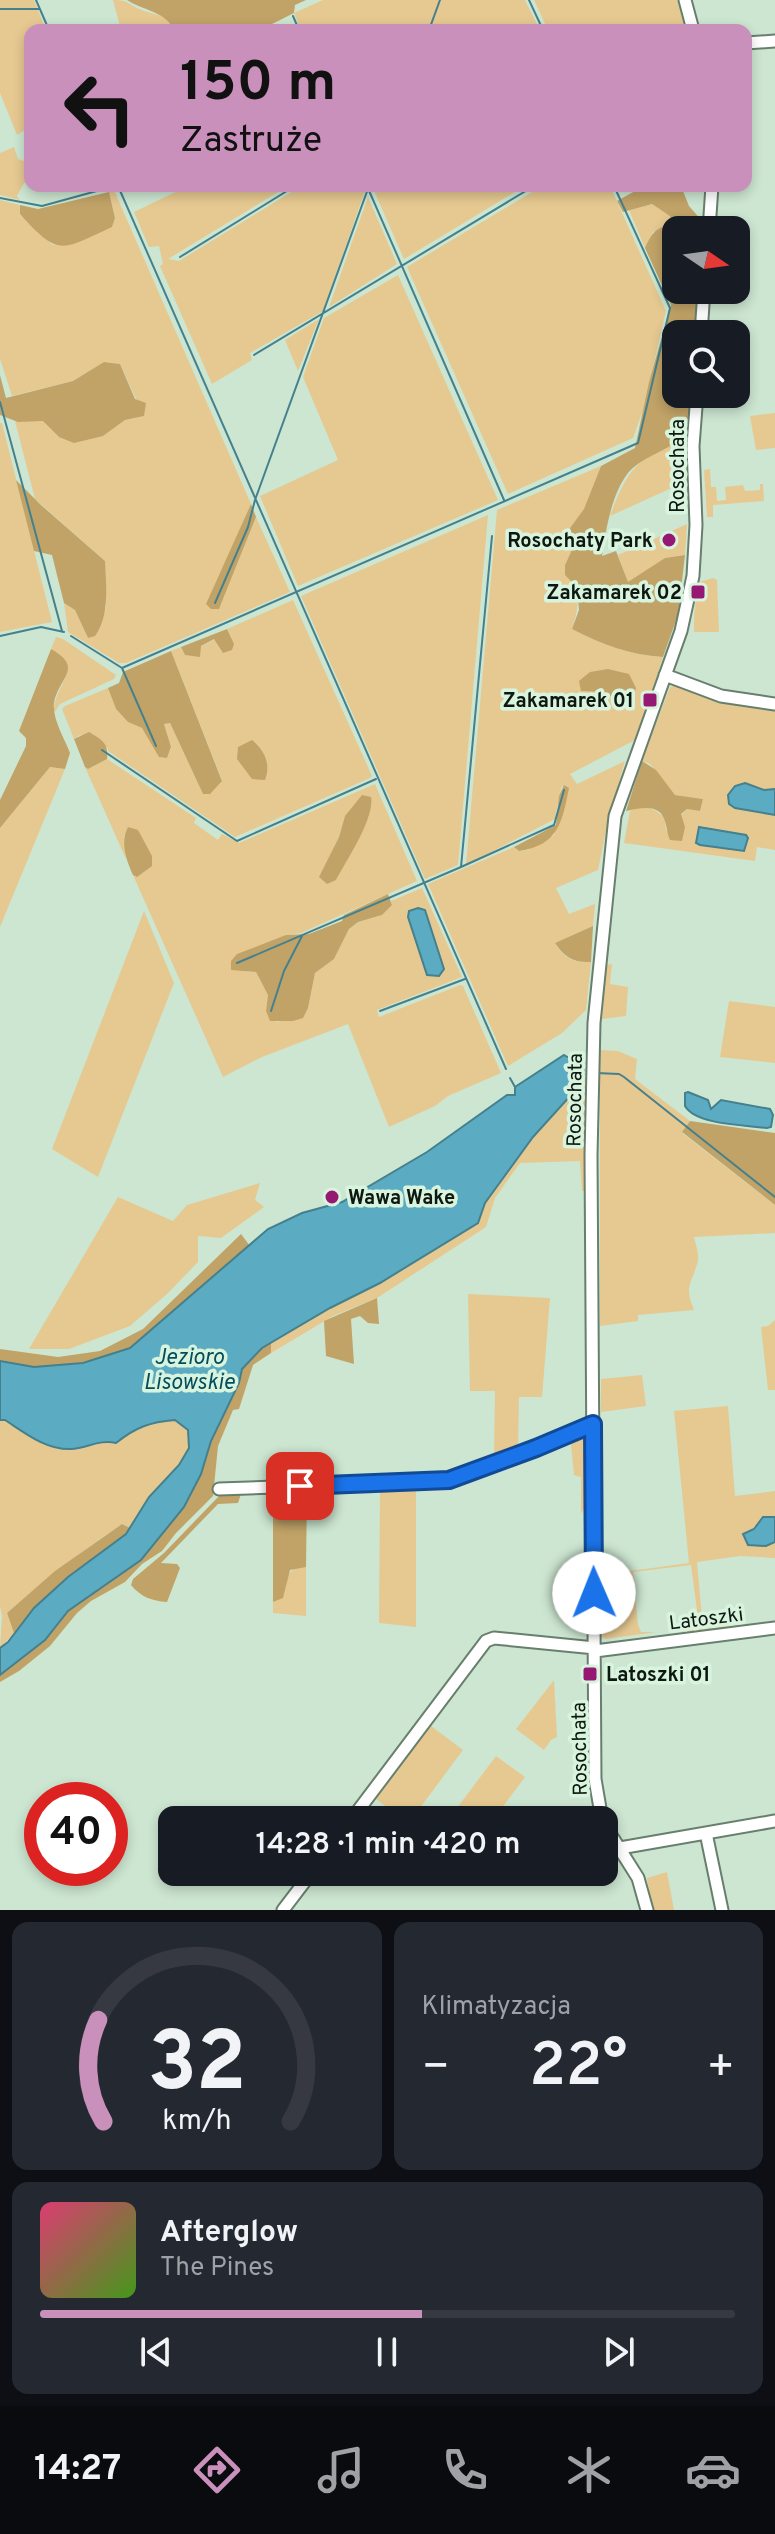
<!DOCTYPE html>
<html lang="pl">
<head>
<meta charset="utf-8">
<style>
  body { margin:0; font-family:Overpass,sans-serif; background:#242831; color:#f1f3f6; height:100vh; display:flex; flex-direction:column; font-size:30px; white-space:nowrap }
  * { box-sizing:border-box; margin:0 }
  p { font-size:26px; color:#9ea1a6 }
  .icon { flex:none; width:44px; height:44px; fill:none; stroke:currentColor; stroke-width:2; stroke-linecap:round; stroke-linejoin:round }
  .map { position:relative; height:1910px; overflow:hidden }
  .panel { display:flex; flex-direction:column; gap:12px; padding:12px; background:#0d0f14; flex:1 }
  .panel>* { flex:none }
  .hud { position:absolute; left:24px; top:24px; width:728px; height:168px; border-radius:16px; box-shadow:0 4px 12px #0003; background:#c890bb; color:#111; overflow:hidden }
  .needle { width:52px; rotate:103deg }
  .controls { position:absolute; left:662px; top:216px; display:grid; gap:16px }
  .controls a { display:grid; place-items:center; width:88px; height:88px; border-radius:16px; background:#171b24; box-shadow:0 4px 12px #0003; font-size:40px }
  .speed { position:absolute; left:24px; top:1782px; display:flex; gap:16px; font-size:40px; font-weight:700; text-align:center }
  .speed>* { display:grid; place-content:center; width:104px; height:104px; border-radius:50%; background:#171b24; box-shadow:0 4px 12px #0003; line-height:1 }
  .speed .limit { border:12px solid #d22; background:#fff; color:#111 }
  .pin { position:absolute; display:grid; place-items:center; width:68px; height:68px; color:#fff; margin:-34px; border-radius:16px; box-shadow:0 4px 12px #0006 }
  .me { position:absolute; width:88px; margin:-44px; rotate:359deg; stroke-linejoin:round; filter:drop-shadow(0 0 6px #0008) }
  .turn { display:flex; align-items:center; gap:28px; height:168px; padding:0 24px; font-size:36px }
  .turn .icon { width:104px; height:104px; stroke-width:2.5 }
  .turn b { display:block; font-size:56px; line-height:68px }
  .big { font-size:60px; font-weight:600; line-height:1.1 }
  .panel .tile { flex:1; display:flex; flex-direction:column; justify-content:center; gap:12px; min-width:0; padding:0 28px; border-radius:16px; background:#242831 }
  .panel .dial { align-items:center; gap:0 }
  .dial svg { height:208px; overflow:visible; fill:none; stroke:#363941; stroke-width:7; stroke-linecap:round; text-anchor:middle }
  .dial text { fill:#f1f3f6; stroke:none }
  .song { display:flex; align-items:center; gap:24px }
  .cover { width:96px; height:96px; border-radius:12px; background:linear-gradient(135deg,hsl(340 70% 55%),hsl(100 70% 35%)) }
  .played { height:8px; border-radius:4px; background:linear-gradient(90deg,#c890bb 55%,#363941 55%) }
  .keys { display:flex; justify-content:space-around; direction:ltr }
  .heat { display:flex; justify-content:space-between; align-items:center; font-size:44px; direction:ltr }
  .panel .tiles { flex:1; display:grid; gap:12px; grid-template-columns:1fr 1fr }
  .tile:last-child { grid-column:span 2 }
  .trip { position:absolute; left:158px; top:1806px; width:460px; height:80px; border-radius:16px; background:#171b24; box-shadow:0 4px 12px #0003; font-weight:600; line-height:80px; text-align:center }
  .menu { display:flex; height:128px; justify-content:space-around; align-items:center; background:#090b0e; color:#9ea1a6 }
  .menu .icon { width:56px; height:56px }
  .menu .selected { color:#c890bb }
  .menu b { font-size:36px; color:#f1f3f6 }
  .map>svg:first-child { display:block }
</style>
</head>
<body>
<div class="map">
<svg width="775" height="1910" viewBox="0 0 775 1910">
  <rect width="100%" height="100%" fill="#cce6d1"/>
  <path fill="#e6c991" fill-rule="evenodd" d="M0 0H34L46 30H30V127L17 135 0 93Z
    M113 0C130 0 128 5 142 10 158 17 165 11 174 30H121Z
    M323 0H525L540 30H301L294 13Z
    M534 0H677L686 30H548Z
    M14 147 18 159 30 163V183H24L17 196 20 200 0 195V153Z
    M188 186H288L168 259 179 261 301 186H363L365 191 323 311 250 353 252 360 212 384 160 266 163 264 159 246 149 247 134 212Z
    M372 186H525L404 259Z
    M542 186H610L666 311 643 410 633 438 508 494 407 267Z
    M114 190 251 504 236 539 219 609 256 517 290 592 126 663H119L68 632 64 603 75 610 88 638 106 608 105 561 35 499 15 421 43 420 59 437 103 436 125 420 144 416 120 364 105 362 73 381 12 396 0 359V200L20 205V215L53 245 112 227 115 218 109 192Z
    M368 197 397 264 329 307Z
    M652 204 670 215 672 226 653 232 645 248 629 210Z
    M398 275 498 500 298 586 260 496 338 460 303 377 324 318Z
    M319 319 298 371 285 340Z
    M775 413V448L756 450 750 416Z
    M0 423H2L52 622 0 632Z
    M682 442 687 481 610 516C626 473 636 456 682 442Z
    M601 466 584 510 570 528 575 543 565 565C579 590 581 601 572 629 601 644 630 655 663 657L639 733 633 741 570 774 577 784 625 761 608 821 598 870 556 888 569 914 595 904 593 926 555 943C563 958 574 963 591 962L586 1010 562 1033 508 1066 428 884 514 847 519 851 528 850 554 835 564 785 561 788 555 819 466 865 497 510Z
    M710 469 711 487H716L717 501 726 500 725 487 743 485 745 491 760 490V484H763L764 501 713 505V517H707L704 470Z
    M488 515 458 865 425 879 301 596Z
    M687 524 685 555 665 558 628 583 618 555Z
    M713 578 717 580 719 632H694C694 622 694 608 697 596H699V582Z
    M293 600 372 776 370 778 235 837 108 751V748L80 735 74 739 62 709 65 706 108 688 116 709 128 722 142 728 167 758 171 748 164 724 170 723 203 794 222 780 171 651 181 647 185 655 215 639 233 643 227 629Z
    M56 637 63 639 116 675 114 679 60 704 54 713C53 684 86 668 51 649Z
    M674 686 730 703 775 708V789L764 790 745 783 735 808 775 815V850L757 847 755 861 624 843 630 811C644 803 653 808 665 818L666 831 687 809 700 811 703 799 675 795 650 764 642 761 670 687Z
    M107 759 196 818 194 823 218 840 222 834 239 843 375 784 417 881 301 933 286 935 243 971 256 972 268 995 266 1011 277 1022 285 1019 293 1021 308 1008 315 973 334 959 349 929 358 922 382 915 392 905 391 901 422 888 462 977 377 1010 379 1017 460 985 463 986 501 1073 448 1096 435 1106 389 1127 348 1024 262 1057 223 1077 133 875 137 877 124 834 126 859 85 767 88 769ZM345 816H369L336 880 320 876 339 837Z
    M50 767 65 769 0 927V828Z
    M144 911 174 983 98 1177 52 1149Z
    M612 964 610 984 628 987 626 1016 602 1019 606 965Z
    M729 1001 775 1007V1063L720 1057Z
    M600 1050 618 1051 637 1059 635 1079 690 1121 682 1133 775 1205V1233L694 1237C696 1245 700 1257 697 1264 691 1285 684 1286 694 1310L638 1315V1321L600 1326Z
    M584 1077 587 1093V1191H582L580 1161 520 1163 495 1198 486 1227 377 1298 333 1316 271 1353V1343L330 1308 380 1283 478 1223 485 1203 533 1137 572 1094 577 1080Z
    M260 1183 255 1200 264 1207 221 1238 198 1236V1262L167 1294 130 1326 69 1349H29L118 1197 173 1221 187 1205Z
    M468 1294 550 1298 542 1397H519L518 1450 494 1459 495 1391H470Z
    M775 1320V1390H768L761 1327 768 1326Z
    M642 1375 646 1406 601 1412V1379Z
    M728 1406 735 1496 775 1491V1517H763L751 1531 771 1545 775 1542V1558L740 1556 697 1562 703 1629 727 1626V1629L684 1635 680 1627 681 1622 698 1618 691 1565 633 1572 638 1625 641 1632H656L606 1639 601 1636 603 1607 601 1606V1575L689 1563 674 1411Z
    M0 1420H5C25 1433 46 1450 71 1449 87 1448 100 1440 116 1443 136 1427 150 1422 175 1420L188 1430 190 1448 179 1465 149 1497 130 1528 122 1524C81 1551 44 1581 7 1613L14 1633 0 1648 2 1616 0 1606Z
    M583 1429 588 1434 589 1500 581 1514V1477L574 1475 570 1435Z
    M416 1489V1627L379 1623 380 1490Z
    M297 1567H306V1616L273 1613V1602L283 1597 288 1574Z
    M554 1680 557 1737 551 1740 544 1750 516 1729Z
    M427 1723 463 1750 411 1820H404L372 1796Z
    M496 1756 525 1777 493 1820H448Z
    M667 1872 674 1910H652L647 1878Z"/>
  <path fill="#c1a367" d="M127 0H306L295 5 294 13 260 30H174C165 11 144 11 127 0Z
    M644 186H681L689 206 702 221V230H676V290H699L695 334H676V394H691C690 405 691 421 688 431 683 445 641 456 628 473 611 495 606 530 602 556L616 551 628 582 665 558 685 555 678 615 663 657C630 655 601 644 572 629L579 610 577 587 565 575V565L575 543 570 528 584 509 601 466 635 448 649 382 671 305 645 248C651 235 655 226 672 226L670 216 652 204 623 212 617 201Z
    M109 192 115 218 112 227C63 249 60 259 20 214V205L38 209Z
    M104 362 120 364 135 399 146 403 144 416 125 420 103 436 74 443 59 437 43 421 18 422 0 415V375L6 398 73 381Z
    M16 480 41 505 105 561C106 585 110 615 95 636L88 638 75 610 64 603 52 555 34 551Z
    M251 504 256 517 219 609H211L206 604Z
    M227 629 234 644 232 650 223 653 214 639 201 646 200 657 185 655 181 647Z
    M51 649C85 668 58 678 54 703 52 719 65 739 70 753L65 769 50 767 0 828V800L26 746V738L19 731Z
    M171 651 222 781 210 794H203L170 723 164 724 171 747 167 758 159 757 142 728 128 722 116 709 108 688 119 683 123 672Z
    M608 669 629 674 636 688 632 702 623 706 605 692 581 691 579 681 590 672Z
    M89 732C102 740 109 743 107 759L88 769 85 767 74 739Z
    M252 740C265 751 271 764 265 780L252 779 237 759 238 747Z
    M642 761 656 770 675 795 703 799 700 811 687 809 681 814 685 827 682 841 670 840C667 833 667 827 665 821 659 802 639 809 626 811Z
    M564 785 569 788C562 822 559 845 519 851L514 847 556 825 559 796Z
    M362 795 371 797C375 818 346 861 336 880L327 884 319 877 339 837 345 816Z
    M128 827 138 830 152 856V866L137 877 133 875C126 860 120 842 128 827Z
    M388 894 392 905 382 915 358 922 349 929 334 959 315 973 308 1008 303 1018 293 1021H270L266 1011 268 995 256 972 231 970V961L237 954 286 935 309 934 342 921 344 915Z
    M593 926 591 962C574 963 564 957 555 943Z
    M690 1121 775 1133V1205L682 1132Z
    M241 1234 250 1246 130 1348 83 1363 34 1367 0 1361V1349L58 1357 100 1351 143 1329Z
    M377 1298 379 1324 368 1323 360 1316 351 1319 354 1364 326 1356 324 1321Z
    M271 1343V1353L253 1365 239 1409 233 1410 218 1446 213 1496 176 1533 162 1551 142 1564 125 1582 91 1601 77 1613 50 1646 19 1671 0 1682V1675L45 1640 68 1611 141 1560 184 1507 201 1474 211 1441 239 1383 242 1369 262 1348Z
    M307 1491 306 1567 290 1570 283 1598 273 1602V1494Z
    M221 1494H241L238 1503 218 1504 161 1563 177 1564 180 1568 167 1602C152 1601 141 1597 131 1585L133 1579 164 1553Z
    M122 1524 130 1528 126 1534 68 1577 34 1608 14 1633 7 1613 55 1571Z"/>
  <path fill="#5bacc2" stroke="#44808d" stroke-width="2" d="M745 783 764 790 775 789V815L735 808 729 804 728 795 735 786Z
    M699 827 746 835 748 838 744 851 700 845 696 843Z
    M418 908 425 910 444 969 439 976 427 975 408 917 409 911Z
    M564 1055 571 1059 577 1068 584 1070V1077L577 1080 572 1094 533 1137 485 1203 478 1223 380 1283 330 1308 262 1348 242 1369 239 1383 211 1441 201 1474 184 1507 141 1560 68 1611 45 1640 0 1675V1648L8 1642 34 1608 68 1577 126 1534 149 1497 179 1465 189 1448 188 1430 175 1420C150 1422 136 1427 116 1443 100 1439 87 1448 71 1449 46 1450 25 1433 5 1420H0V1361L34 1367 83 1363 130 1348 268 1229 302 1213 342 1202 427 1152 507 1095H515V1087Z
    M688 1092 708 1100 711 1109 721 1100 770 1109 773 1115 771 1127 767 1128C745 1125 696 1125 685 1106V1093Z
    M763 1517H775V1542L766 1546 748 1545 743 1534 754 1529Z"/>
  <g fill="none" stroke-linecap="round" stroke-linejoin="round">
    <path stroke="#44808d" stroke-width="2" d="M36 0 49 30
      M529 0 543 30
      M0 9H40
      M293 16 299 30
      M429 30 440 0
      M118 186 506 1069
      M367 186 504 500
      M0 198 42 206 115 186
      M180 257 295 186
      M254 355 534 186
      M0 402 62 631
      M215 603 248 527 255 500 369 186
      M0 636 41 627 64 632
      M71 636 122 668 156 746
      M122 668 638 443 670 308 614 186
      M102 750 237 841 376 779
      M461 867 554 825 564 790
      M237 963 461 867 492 536
      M271 1011 284 971 302 936
      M380 1011 465 979
      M596 1073 619 1074 624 1077 775 1197
      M510 1078 515 1087"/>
    <g stroke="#677f6c" stroke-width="15">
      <path id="minor" d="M685 0 693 30
        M746 43 775 41
        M709 230 712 186
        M701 334 704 290
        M665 675 721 696 775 704
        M219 1489 443 1481 536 1448 593 1424
        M595 1651 775 1628
        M351 1820 486 1641 494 1638 595 1648
        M602 1820 595 1779 591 1155 594 1023 615 816 681 631 693 576 696 525 693 446 697 394
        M604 1824 638 1878 647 1910
        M706 1833 722 1910
        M620 1848 775 1821
        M283 1910 312 1872"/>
    </g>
    <use href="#minor" stroke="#fff" stroke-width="11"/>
  </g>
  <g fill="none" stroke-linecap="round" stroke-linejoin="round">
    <g stroke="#114b97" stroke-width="20">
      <path id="route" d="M300 1486 449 1480 536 1448 593 1424 594 1593"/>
    </g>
    <use href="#route" stroke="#1a73e8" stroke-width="14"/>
  </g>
  <g fill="#951872" stroke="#d9f4de" stroke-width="3">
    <circle cx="669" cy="540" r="8"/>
    <rect x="690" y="584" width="16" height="16" rx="4"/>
    <rect x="642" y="692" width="16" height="16" rx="4"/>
    <circle cx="332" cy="1197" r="8"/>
    <rect x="582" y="1666" width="16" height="16" rx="4"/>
  </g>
  <g text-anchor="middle" stroke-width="7" stroke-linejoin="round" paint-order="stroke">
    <g font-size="20" fill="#0e1810" stroke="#d9f4de">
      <text transform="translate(677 466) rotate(-90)" y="7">Rosochata</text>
      <text transform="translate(574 1100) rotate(-89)" y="7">Rosochata</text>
      <text transform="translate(706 1618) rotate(-7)" y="7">Latoszki</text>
      <text transform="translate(579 1749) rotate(-91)" y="7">Rosochata</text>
    </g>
    <g font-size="20" font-weight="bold" fill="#0e1810" stroke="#d9f4de" text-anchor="end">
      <text x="653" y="547">Rosochaty Park</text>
      <text x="682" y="599">Zakamarek 02</text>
      <text x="634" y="707">Zakamarek 01</text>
      <text x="348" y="1204" text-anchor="start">Wawa Wake</text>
      <text x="606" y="1681" text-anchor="start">Latoszki 01</text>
    </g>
    <g font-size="22" font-style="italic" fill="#024e5e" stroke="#d9f4de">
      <text x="189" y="1364">Jezioro<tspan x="189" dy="25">Lisowskie</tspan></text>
    </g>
  </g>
</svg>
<div class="controls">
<a><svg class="needle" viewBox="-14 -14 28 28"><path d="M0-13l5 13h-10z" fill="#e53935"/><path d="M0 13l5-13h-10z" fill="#9ea1a6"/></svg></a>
<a><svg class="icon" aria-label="search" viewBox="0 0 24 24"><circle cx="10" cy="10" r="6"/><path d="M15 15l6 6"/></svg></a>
</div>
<div class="speed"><div class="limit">40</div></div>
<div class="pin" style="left:300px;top:1486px;background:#d93025"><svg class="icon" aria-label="arrive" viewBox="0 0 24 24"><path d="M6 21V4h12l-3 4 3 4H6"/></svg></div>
<svg class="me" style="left:594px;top:1593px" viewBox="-20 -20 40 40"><circle r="19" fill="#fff"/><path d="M0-13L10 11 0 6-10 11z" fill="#1a73e8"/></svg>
<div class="trip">14:28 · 1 min · 420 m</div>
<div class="hud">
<div class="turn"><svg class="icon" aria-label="left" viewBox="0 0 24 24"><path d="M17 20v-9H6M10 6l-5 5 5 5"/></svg><div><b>150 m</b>Zastruże</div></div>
</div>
</div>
<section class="panel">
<div class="tiles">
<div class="tile dial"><svg viewBox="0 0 100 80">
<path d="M14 69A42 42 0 1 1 86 69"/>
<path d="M14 69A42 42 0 0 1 12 30" stroke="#c890bb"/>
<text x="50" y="56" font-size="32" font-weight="700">32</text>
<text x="50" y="72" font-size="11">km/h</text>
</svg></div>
<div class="tile"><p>Klimatyzacja</p>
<div class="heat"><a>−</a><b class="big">22°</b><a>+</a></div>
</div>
<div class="tile">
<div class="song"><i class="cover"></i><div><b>Afterglow</b><p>The Pines</p></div></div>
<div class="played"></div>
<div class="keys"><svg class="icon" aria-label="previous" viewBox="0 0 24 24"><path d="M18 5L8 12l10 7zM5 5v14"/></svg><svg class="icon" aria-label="pause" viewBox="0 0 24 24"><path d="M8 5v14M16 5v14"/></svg><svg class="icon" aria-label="next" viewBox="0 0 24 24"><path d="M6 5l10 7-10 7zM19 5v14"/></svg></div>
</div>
</div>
</section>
<nav class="menu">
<b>14:27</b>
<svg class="icon selected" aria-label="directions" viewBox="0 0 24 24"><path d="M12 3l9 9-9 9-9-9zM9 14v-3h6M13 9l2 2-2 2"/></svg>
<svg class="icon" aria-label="music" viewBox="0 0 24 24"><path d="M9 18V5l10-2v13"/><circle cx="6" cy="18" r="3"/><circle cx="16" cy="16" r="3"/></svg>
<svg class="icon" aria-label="phone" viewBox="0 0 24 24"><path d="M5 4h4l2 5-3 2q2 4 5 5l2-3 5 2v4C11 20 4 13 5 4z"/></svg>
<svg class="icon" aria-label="climate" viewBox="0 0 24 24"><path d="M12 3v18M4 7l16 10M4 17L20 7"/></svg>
<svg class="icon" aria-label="car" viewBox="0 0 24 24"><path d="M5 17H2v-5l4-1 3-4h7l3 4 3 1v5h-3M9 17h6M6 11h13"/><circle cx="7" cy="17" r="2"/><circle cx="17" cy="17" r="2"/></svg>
</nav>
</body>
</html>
